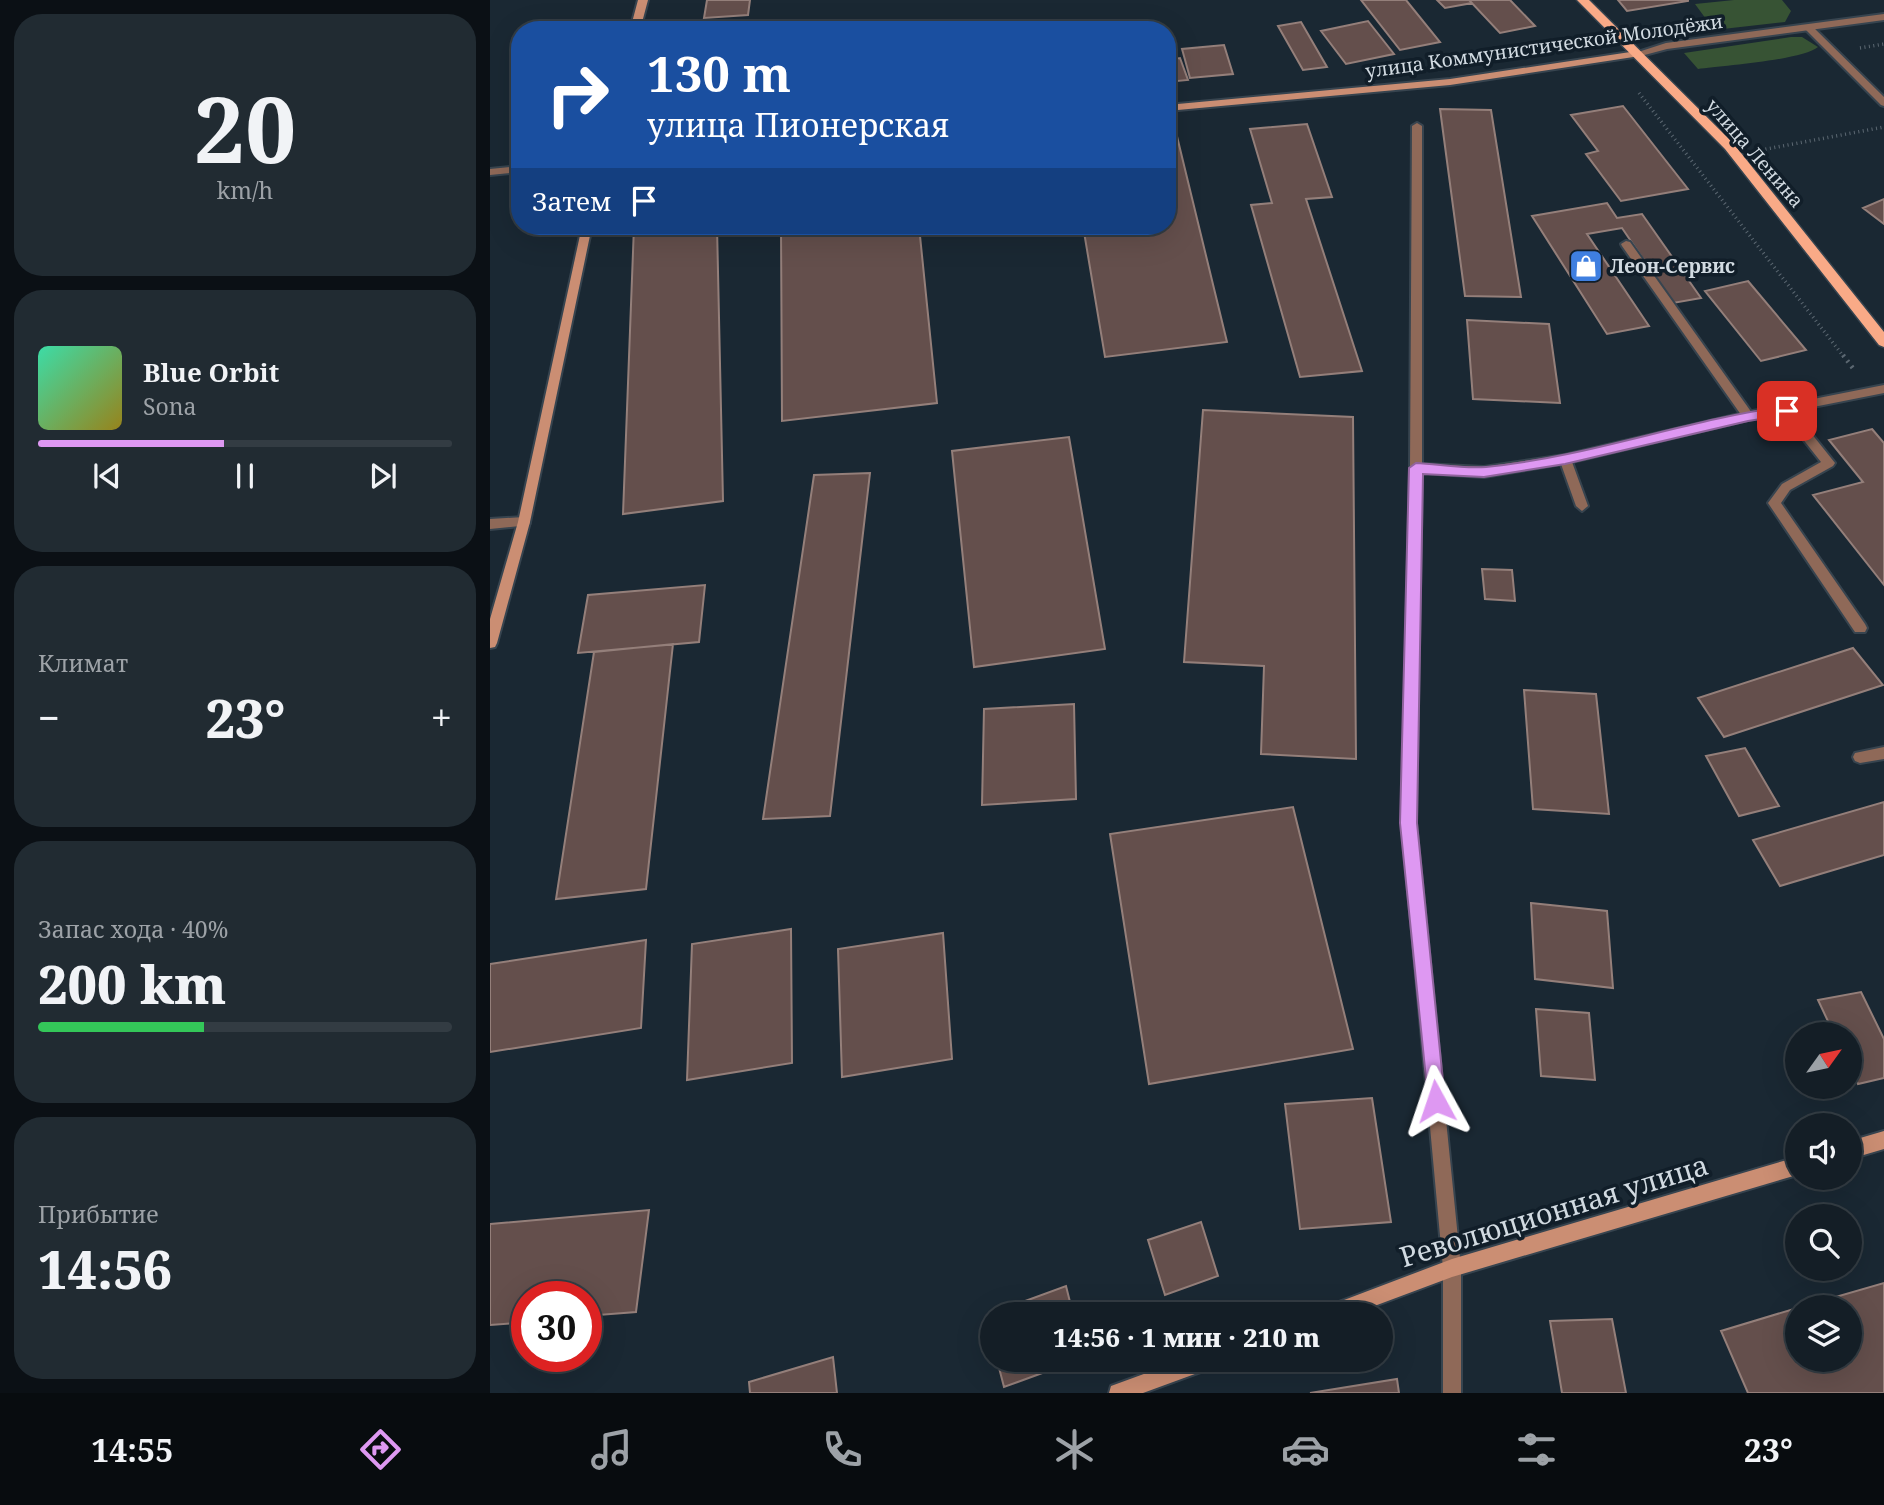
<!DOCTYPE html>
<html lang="ru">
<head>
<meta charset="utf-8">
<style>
  body { margin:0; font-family:"Noto Serif",serif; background:#212b32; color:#f1f3f6; height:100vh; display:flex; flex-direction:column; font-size:26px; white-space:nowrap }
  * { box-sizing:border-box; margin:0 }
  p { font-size:23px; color:#9da2a7 }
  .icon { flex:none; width:38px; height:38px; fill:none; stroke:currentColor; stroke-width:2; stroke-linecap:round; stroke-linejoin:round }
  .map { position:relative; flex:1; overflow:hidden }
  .details { display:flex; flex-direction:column; gap:14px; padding:14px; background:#0b1015; width:490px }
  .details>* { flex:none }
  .banner { position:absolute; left:21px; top:21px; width:665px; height:214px; border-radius:28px; box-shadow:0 7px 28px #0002,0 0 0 2px #333c43; background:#1a4fa0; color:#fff; overflow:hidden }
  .needle { width:46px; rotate:57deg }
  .fabs { position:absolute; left:1295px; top:1022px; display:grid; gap:14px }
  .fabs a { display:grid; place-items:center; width:77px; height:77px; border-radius:50%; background:#141e26; box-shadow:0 7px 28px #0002,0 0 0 2px #333c43; font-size:35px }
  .speed { position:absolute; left:21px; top:1281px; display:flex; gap:14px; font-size:35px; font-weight:700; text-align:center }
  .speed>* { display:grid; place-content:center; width:91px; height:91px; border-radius:50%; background:#141e26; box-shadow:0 7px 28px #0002,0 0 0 2px #333c43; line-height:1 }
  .speed .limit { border:10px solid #d22; background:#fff; color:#111 }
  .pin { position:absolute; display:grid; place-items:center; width:60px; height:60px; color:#fff; margin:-30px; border-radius:14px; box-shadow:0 4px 10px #0006 }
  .me { position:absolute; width:77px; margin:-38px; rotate:355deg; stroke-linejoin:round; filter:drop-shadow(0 0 5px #0008) }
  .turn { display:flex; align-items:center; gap:24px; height:147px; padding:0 21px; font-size:32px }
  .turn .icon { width:91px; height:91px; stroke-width:2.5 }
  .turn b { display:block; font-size:49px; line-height:60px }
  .then { display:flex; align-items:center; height:66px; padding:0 21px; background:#0003; gap:14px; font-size:26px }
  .big { font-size:52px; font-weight:800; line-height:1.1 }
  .details .tile { flex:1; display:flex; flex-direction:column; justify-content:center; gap:10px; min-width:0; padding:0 24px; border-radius:28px; background:#212b32 }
  .details .dial { align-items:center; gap:0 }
  .dial b { font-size:91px; line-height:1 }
  .song { display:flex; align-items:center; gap:21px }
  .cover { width:84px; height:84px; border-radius:10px; background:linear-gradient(135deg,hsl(160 70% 55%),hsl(50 70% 35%)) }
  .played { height:7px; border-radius:4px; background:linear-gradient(90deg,#de98f2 45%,#333c43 45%) }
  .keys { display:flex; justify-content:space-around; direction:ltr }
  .heat { display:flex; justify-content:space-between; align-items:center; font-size:38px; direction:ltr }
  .charge { height:10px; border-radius:5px; background:linear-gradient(90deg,#34c759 40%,#333c43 0) }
  .trip { position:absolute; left:490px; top:1302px; width:413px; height:70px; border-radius:35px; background:#141e26; box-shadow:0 7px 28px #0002,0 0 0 2px #333c43; font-weight:800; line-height:70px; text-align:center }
  .tabs { display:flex; height:112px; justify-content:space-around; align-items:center; background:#080c0f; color:#9da2a7 }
  .tabs .icon { width:49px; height:49px }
  .tabs .current { color:#de98f2 }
  .tabs b { font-size:32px; color:#f1f3f6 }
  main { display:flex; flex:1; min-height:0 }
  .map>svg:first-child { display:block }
</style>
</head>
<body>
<main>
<section class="details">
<div class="tile dial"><b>20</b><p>km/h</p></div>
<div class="tile">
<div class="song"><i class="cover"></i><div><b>Blue Orbit</b><p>Sona</p></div></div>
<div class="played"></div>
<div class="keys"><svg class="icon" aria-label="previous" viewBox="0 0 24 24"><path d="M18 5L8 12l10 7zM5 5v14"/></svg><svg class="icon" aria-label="pause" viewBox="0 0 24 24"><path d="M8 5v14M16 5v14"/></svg><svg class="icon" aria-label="next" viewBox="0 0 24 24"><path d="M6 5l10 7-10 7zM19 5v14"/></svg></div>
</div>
<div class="tile"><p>Климат</p>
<div class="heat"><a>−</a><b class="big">23°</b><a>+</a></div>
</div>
<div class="tile"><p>Запас хода · 40%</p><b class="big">200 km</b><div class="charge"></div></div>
<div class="tile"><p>Прибытие</p><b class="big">14:56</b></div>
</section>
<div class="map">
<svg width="1394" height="1393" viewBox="0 0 1394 1393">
  <rect width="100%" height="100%" fill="#1a2833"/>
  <path fill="#375334" d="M1244 0H1292L1301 11 1295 22 1224 30 1205 4Z
    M1301 37H1312L1328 47C1313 60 1231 66 1208 69L1194 53Z"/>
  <path fill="#644f4c" stroke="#947f7a" stroke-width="2" d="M217 0H260L258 15 214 18Z
    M871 0H916L950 42 910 50Z
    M947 0H979L982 3 955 8Z
    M979 0H1020L1045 26 1010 33Z
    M1128 0H1198V1L1137 11Z
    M878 21 904 54 856 64 831 31Z
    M811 22 837 67 813 70 788 26Z
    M734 45 743 74 700 78 692 49Z
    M690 58 698 80 677 82V60Z
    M1133 106 1198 189 1131 201 1096 154 1108 151 1081 115Z
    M950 109 1001 110 1031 297 975 296Z
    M684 124 737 342 615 357 593 226H677V125Z
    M817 124 842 197 816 199 872 371 810 377 761 205 782 203 760 129Z
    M1394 199V224L1373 208Z
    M1117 203 1127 218 1152 214 1211 298 1183 303 1132 228 1097 234 1159 326 1117 334 1042 216Z
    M144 226H227L233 501 133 514Z
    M291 226H429L447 403 292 421Z
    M1258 281 1316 350 1271 361 1215 291Z
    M977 320 1059 324 1070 403 983 399Z
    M713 410 863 417 866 759 771 754 774 666 694 662Z
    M1382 429 1394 443V585L1323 495 1373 482 1339 440Z
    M579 437 615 649 484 667 462 451Z
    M380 473 340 816 273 819 324 475Z
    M992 569 1022 570 1025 601 995 599Z
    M215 585 209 642 88 653 98 595Z
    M183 644 156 889 66 899 104 652Z
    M1363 648 1393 685 1234 737 1208 698Z
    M1034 690 1106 694 1119 814 1043 809Z
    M584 704 586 799 492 805 494 709Z
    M1255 748 1289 806 1249 816 1216 756Z
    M1394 802V855L1290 886 1263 840Z
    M803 807 863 1049 659 1084 620 834Z
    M1041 903 1117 911 1123 988 1045 979Z
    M301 929 302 1063 197 1080 202 944Z
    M453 933 462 1059 352 1077 348 949Z
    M156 940 151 1028 0 1052V964Z
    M1371 992 1394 1039V1078L1368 1084 1360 1067V1034H1344L1328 1000Z
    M1046 1009 1099 1013 1105 1080 1051 1076Z
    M882 1098 901 1222 810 1229 795 1104Z
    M159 1210 146 1312 96 1316V1297H37V1322L0 1325V1224Z
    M711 1222 728 1276 675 1295 658 1240Z
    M1394 1283V1393H1258L1231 1331 1307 1308V1360H1360V1307H1311Z
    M576 1286 583 1314H502V1338L497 1315Z
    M1122 1319 1136 1393H1072L1060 1321Z
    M343 1357 347 1393H260L259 1382Z
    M507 1360H588L514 1387Z
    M907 1379 909 1393H820Z"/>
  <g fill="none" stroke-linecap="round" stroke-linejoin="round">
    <g stroke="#37444f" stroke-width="4">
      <path id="lane" d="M1316 26H1322L1394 97V106L1391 105 1316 30Z
        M1136 241 1140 242 1262 413 1264 416 1262 419H1254L1132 246 1131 244Z
        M1297 407 1301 408 1345 463 1343 466 1300 490 1291 503 1375 624 1377 628 1375 632H1365L1278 503 1292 484 1331 462 1293 414 1291 411 1293 408Z
        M34 517 40 522 39 525 0 529V519Z
        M1394 747V759L1370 763 1365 761 1363 757 1365 753Z"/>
    </g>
    <g stroke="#37444f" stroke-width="4">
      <path id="street" d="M1394 14V20L1177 49 1147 57 1142 54 1176 43Z
        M927 123 932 126V464L994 467 1075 455 1258 412 1394 385V393L1258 420 1082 462 1098 506 1092 511 1086 506 1071 464 994 477 932 473 926 823 971 1268V1393H953V1268L912 823 920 468 922 126Z
        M30 166V172L0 175V169Z"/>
    </g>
    <g stroke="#37444f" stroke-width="4">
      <path id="secondary" d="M148 0H158L150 30H140Z
        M1147 51 1152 54 1150 56 960 85 677 111V105L960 79Z
        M92 226H102L40 522 7 643 5 647 0 648V619L28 522Z
        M1394 1131V1149L1360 1159V1141Z
        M1307 1157V1175L962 1277 863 1314H830L833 1308 962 1259Z
        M692 1360H726L724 1367 653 1393H619L621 1386Z"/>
    </g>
    <g stroke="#37444f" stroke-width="3">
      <path id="primary" d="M1087 0H1099L1243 143 1394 332V347L1389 345 1235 149Z"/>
    </g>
    <path stroke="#5c6872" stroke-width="3.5" stroke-dasharray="1 3.5" stroke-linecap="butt" d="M1370 48 1394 44
      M1149 93 1354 357
      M1271 150 1394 127"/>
    <path stroke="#5c6872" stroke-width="4.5" stroke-dasharray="2 5" stroke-linecap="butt" d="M1353 355 1365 371"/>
    <use href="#lane" fill="#8f6958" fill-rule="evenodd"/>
    <use href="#street" fill="#8f6958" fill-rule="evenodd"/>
    <use href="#secondary" fill="#cb8e73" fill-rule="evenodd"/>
    <use href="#primary" fill="#f9aa87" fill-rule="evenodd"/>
  </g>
  <path fill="#de98f2" stroke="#90639d" stroke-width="2" d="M1297 406 1302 407V414L1258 421 1075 464 994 477 933 474 927 823 955 1101 952 1108 946 1111 939 1108 910 823 919 468 926 463C948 464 973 469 996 467 1098 457 1195 420 1297 406Z"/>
  <defs>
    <g id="shop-square" transform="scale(1.75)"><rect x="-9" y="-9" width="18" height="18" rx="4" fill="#3f7fe0" stroke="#111e29"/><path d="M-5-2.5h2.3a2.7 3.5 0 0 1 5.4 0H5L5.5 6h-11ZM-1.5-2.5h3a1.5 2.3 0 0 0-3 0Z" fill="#fff"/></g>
  </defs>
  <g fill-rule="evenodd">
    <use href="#shop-square" x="1096" y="266"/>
  </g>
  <g text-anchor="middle" stroke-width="7" stroke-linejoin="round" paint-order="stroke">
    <g font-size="19" fill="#d1dae1" stroke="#111e29">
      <text transform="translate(1054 46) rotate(-8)" y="7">улица Коммунистической Молодёжи</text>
      <text transform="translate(1265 153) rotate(49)" y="7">улица Ленина</text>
    </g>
    <g font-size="19" font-weight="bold" fill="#d1dae1" stroke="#111e29" text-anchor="start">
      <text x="1120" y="273">Леон-Сервис</text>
    </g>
    <g font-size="28" fill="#d1dae1" stroke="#111e29">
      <text transform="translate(1064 1211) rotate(-17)" y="10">Революционная улица</text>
    </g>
  </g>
</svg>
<div class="fabs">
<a><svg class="needle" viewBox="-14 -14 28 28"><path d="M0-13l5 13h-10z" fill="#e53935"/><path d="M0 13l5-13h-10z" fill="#9da2a7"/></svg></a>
<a><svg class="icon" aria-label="sound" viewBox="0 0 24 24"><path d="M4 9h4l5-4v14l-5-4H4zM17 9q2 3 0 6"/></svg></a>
<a><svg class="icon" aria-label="search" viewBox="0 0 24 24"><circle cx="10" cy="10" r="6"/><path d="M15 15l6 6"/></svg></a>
<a><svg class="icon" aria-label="layers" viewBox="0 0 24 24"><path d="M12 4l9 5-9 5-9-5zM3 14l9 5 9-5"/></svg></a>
</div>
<div class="speed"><div class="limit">30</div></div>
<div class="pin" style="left:1297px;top:411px;background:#d93025"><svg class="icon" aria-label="arrive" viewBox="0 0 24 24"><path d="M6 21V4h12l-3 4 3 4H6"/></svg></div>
<svg class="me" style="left:946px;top:1101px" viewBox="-20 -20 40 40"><path d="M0-17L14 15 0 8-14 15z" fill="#de98f2" stroke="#fff" stroke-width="4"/></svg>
<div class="trip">14:56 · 1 мин · 210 m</div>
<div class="banner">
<div class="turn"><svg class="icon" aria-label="right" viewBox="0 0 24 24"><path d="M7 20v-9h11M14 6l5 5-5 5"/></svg><div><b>130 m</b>улица Пионерская</div></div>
<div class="then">Затем<svg class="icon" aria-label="arrive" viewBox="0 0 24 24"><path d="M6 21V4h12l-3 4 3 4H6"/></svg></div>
</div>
</div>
</main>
<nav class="tabs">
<b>14:55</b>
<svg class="icon current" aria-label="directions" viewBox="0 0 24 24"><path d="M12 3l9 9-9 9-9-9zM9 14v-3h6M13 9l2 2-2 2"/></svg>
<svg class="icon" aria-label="music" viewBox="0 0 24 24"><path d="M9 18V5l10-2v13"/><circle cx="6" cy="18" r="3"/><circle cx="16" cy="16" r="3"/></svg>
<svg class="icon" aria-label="phone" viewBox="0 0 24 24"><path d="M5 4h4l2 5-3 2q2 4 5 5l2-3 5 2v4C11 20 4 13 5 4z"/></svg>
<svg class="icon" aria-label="climate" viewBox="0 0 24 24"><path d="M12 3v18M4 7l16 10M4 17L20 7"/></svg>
<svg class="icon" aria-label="car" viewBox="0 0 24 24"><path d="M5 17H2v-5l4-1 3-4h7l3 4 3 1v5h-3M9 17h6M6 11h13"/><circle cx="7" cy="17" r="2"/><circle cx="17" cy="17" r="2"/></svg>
<svg class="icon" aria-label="filters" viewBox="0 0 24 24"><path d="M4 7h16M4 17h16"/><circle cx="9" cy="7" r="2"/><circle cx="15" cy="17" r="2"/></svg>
<b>23°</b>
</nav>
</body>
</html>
